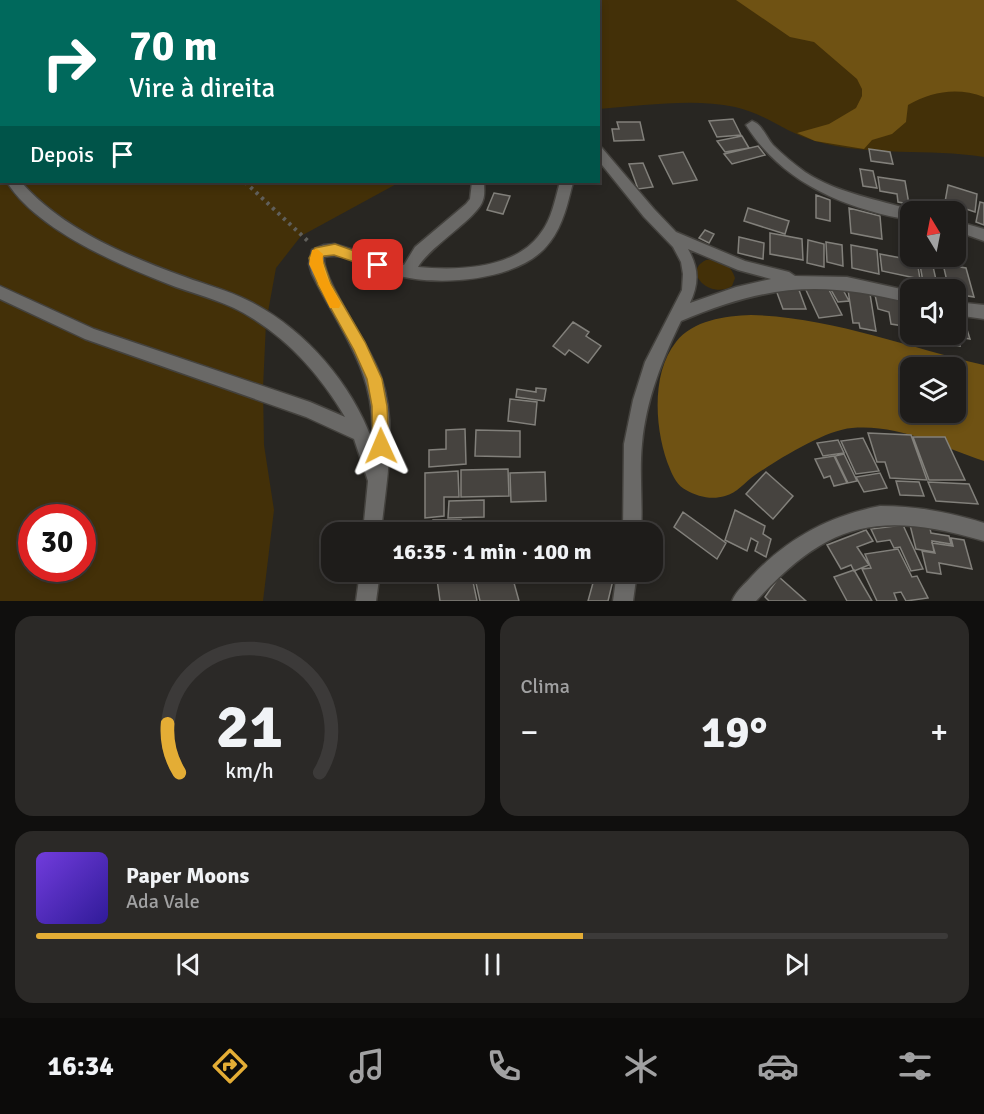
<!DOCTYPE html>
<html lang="pt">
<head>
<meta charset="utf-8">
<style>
  body { margin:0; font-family:Signika,sans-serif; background:#2b2927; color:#f1f3f6; height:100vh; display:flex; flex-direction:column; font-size:22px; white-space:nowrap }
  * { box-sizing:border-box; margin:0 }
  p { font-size:20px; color:#a1a1a2 }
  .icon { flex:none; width:33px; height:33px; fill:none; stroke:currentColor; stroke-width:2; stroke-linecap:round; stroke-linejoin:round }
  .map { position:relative; height:601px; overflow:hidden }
  .side { display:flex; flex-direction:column; gap:15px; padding:15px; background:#100f0e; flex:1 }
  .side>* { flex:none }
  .banner { position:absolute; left:0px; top:0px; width:600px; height:183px; box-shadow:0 3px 9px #0003,0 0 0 2px #3c3a39; background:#00695c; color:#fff; overflow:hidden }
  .needle { width:39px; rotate:350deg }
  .tools { position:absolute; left:900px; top:201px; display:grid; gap:12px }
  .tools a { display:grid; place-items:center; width:66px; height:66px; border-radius:12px; background:#1e1c1a; box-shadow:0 3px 9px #0003,0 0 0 2px #3c3a39; font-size:30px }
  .speed { position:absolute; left:18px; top:504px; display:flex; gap:12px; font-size:30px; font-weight:700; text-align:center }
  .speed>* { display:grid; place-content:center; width:78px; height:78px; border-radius:50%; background:#1e1c1a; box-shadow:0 3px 9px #0003,0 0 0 2px #3c3a39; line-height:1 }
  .speed .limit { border:9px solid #d22; background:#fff; color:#111 }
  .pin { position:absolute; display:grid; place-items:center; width:51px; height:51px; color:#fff; margin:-26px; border-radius:12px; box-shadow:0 3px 9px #0006 }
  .me { position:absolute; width:66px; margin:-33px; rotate:359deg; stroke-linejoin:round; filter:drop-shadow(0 0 4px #0008) }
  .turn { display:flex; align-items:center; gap:21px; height:126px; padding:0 30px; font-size:27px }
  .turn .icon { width:78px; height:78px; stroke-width:2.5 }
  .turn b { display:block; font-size:42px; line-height:51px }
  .then { display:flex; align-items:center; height:57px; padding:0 30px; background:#0003; gap:12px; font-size:22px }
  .big { font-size:45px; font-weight:700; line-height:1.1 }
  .side .card { flex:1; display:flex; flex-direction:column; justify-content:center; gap:9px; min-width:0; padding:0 21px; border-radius:18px; background:#2b2927 }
  .side .dial { align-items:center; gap:0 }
  .dial svg { height:156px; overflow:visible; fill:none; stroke:#3c3a39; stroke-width:7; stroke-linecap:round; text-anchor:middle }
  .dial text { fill:#f1f3f6; stroke:none }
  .song { display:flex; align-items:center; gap:18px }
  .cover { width:72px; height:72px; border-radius:9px; background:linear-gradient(135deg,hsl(260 70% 55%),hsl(250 70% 35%)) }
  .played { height:6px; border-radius:3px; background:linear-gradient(90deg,#e4ad35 60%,#3c3a39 60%) }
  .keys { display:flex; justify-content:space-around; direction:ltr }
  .heat { display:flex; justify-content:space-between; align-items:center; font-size:33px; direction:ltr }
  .side .tiles { flex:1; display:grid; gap:15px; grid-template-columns:1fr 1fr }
  .card:last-child { grid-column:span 2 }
  .trip { position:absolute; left:321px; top:522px; width:342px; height:60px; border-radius:18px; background:#1e1c1a; box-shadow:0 3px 9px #0003,0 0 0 2px #3c3a39; font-weight:700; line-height:60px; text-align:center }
  .dock { display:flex; height:96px; justify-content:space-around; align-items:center; background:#0c0b0a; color:#a1a1a2 }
  .dock .icon { width:42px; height:42px }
  .dock .selected { color:#e4ad35 }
  .dock b { font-size:27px; color:#f1f3f6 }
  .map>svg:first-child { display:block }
</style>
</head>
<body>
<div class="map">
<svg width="984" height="601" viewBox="0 0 984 601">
  <rect width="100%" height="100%" fill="#282622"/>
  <path fill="#433008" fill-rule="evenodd" d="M0 0H984V157C929 148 870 157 815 141 788 134 764 113 735 107 691 98 643 106 599 109L598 2H2V182H400L301 236 276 268 266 323 263 388 264 445 274 510 263 601H0ZM32 518H82V568H32Z
    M706 260C719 258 731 264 735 278L732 286C711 300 681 272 706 260Z"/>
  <path fill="#6f5213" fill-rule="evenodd" d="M736 0H984V97C958 87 932 91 908 105L906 122 892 134 872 140 864 149 815 141 797 133 829 124 856 108 862 96V89L857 79 814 42 790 37Z
    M751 315C831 317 906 347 984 365V461C941 447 900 424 852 428 825 430 779 459 755 475 745 482 737 493 725 496 712 500 698 497 686 490 678 486 673 477 670 469 655 434 650 374 676 342 693 320 725 316 751 315ZM910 368H956V412H910Z"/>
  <path fill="#46433f" stroke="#82807b" stroke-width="1.5" d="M733 119 741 135 717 137 709 121Z
    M617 122H640L644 140 614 141 612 129H619Z
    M742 136 749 148 725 152 717 141Z
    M758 146 765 155 732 164 724 154Z
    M869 149 890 152 893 164 871 161Z
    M683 152 697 180 673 184 659 156Z
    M643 163 653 187 638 189 629 164Z
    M860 169 873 171 877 188 863 186Z
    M878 177 905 181 909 204 898 202 897 194 880 191Z
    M948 185 977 194 975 212 945 202Z
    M494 193 510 196 503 214 487 210Z
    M816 195 830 200V221L816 218Z
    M980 202 984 203V225L976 222Z
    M748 208 789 221 785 234 744 221Z
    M849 208 880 216 882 239 851 233Z
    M705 230 714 234 709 243 699 238Z
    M770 233 802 239 803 260 770 254Z
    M739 237 764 243 763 259 738 253Z
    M808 240 824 244V267L807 263Z
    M826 242 842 245 843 266 827 262Z
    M851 245 877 250 879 274 852 268Z
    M880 254 917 261 920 279 882 271Z
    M919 259 932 262 937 284 923 282Z
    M943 264 966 268 974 297 956 294V290H949Z
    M827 286 842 315 819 318 805 288Z
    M841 286 849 301 838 302 830 288Z
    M776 290H799L806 309H783Z
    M848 290 870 294 876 331 860 328 859 323H853Z
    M875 295 909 301 910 327 891 324 889 312 878 309Z
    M956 316 963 317 970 339 958 337 960 346 947 344 944 334H956Z
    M573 322 589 332 586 336 601 346 588 363 569 350 565 355 553 346Z
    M922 334H936L938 343 923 341Z
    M536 388 546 389 544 401 516 397 517 389 536 392Z
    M510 399 537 402 535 425 508 421Z
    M465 429 466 464 429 467V450L446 449V430Z
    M476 430 520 431V457L475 456Z
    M868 433 911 435 927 480 890 478 885 462H877Z
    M913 437H945L965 480H929Z
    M863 438 879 471 856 474 841 441Z
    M838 440 844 453 823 456 817 443Z
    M844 454 857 481 848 483 835 456Z
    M834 456 847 483 834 486 830 476 824 478 815 459Z
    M508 469 509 496 461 497V470Z
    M458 471 459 497H444V516L425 518V473Z
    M545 472 546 501 511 502 510 473Z
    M766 472 793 496 773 519 746 494Z
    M880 473 887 488 864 492 856 477Z
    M896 481 919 482 924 496 900 495Z
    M928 482 969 484 978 504 936 501Z
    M484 500V517L448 518 449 501Z
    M735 510 765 526 763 534 771 539 766 557 755 551 758 542 751 538 747 551 725 540Z
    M683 512 726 543 717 559 674 527Z
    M433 520H461V532H432Z
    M909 521 929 524 931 533 949 536 951 544 932 541 934 552 916 549Z
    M903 525 923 569 911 571 900 547 894 548 890 540 877 542 871 529Z
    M640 528 656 531 655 562H652V532H640Z
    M476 530H517V532H476Z
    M866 530 873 541 857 547 869 565 854 571 851 565 841 569 827 545Z
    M951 538 964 540 972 569 939 563 941 574 927 572 922 551 935 553 932 543 953 546Z
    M898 549 912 577 917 576 928 598 906 601 901 592 894 593 897 601H877L862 569 871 568 865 554Z
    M854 570 872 601H847L834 577Z
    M436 572H471L477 601H440Z
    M511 572 519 601H480L476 583Z
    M596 572H603L614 576 608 601H588Z
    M779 577 806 601H769L765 597Z"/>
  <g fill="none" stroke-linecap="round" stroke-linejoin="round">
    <g stroke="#44423e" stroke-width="3">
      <path id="minor" d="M752 121C762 124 766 137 773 145 783 155 794 164 805 172 839 194 877 199 915 211L910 212V220C846 209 782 183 746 125Z
        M598 147 602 148 654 209 676 232 745 261 789 272 795 276 847 277 910 291V303C820 280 767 285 681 321 662 360 646 400 642 444 639 473 643 503 641 532H623L624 444 633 400 645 362 682 290 683 274 681 262 673 247 644 217 598 160ZM688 249 738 270 771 279 736 287 690 303C699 284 699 268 688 249Z
        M0 154 2 155V166H0Z
        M7 182H21C62 229 127 256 185 277 206 285 228 290 249 301 305 329 351 383 372 440 377 373 340 331 312 274L309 264 312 250 324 245 334 244 404 265 415 247 466 204 470 199 472 182H484C484 187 485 195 483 200 478 218 431 245 418 267 457 271 515 269 540 234 552 219 555 199 560 182H573C568 203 563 225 550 242 523 280 445 286 404 277 379 271 350 251 324 257 322 281 371 346 381 377 398 426 386 482 381 532H363L368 481 354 439 306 417 85 339 0 299V286L94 329 310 402 345 417C322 378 291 342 252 318 229 303 202 296 176 287 124 267 37 231 7 182Z
        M956 221 984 229V241L956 231Z
        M956 302 984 305V319L956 315Z
        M880 506C916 506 949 512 984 523V541C880 511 830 520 756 601H732C736 591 745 584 752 576 788 538 829 516 880 506Z
        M360 572H380L376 601H356Z
        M617 572H637L633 601H613Z"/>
    </g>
    <path stroke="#605f5b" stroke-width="4" stroke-dasharray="3 4.5" stroke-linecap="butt" d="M245 182 310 243"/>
    <use href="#minor" fill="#6a6967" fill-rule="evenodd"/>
  </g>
  <path fill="#e4ad35" stroke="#947022" stroke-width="1.5" d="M335 244 382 261 384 265 378 270 334 255 324 256 322 258 331 284 365 342 382 379 387 406 389 446 386 451 381 454 375 451 373 446 372 406 367 379 354 350 318 285 309 258 315 248Z"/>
  <path fill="#f59e0b" d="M317 249 323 254C321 273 333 288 341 304L339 308H330L309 264 312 250Z"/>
</svg>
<div class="tools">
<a><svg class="needle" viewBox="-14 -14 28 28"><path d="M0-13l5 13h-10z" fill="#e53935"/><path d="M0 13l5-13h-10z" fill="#a1a1a2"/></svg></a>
<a><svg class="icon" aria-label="sound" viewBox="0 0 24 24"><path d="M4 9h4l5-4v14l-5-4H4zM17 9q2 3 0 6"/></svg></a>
<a><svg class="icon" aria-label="layers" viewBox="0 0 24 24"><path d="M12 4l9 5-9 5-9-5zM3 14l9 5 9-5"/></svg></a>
</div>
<div class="speed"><div class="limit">30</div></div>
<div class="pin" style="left:378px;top:265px;background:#d93025"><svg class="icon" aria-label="arrive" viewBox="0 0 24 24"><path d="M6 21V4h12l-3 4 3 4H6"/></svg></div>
<svg class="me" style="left:381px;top:446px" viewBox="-20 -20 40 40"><path d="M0-17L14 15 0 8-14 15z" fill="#e4ad35" stroke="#fff" stroke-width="4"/></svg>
<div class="trip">16:35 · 1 min · 100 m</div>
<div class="banner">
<div class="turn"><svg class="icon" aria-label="right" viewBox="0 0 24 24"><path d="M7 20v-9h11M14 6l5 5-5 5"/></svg><div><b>70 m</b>Vire à direita</div></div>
<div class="then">Depois<svg class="icon" aria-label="arrive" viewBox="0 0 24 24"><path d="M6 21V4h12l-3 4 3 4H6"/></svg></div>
</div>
</div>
<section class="side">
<div class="tiles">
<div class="card dial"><svg viewBox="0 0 100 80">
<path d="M14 69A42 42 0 1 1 86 69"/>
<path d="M14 69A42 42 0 0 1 8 44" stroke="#e4ad35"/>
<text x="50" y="56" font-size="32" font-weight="700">21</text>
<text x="50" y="72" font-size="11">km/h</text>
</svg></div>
<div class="card"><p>Clima</p>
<div class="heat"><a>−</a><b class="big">19°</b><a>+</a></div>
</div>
<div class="card">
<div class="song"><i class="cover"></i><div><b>Paper Moons</b><p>Ada Vale</p></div></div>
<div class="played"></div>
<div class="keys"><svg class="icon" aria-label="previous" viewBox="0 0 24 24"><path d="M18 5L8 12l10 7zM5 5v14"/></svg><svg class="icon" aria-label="pause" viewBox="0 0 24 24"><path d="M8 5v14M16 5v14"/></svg><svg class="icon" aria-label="next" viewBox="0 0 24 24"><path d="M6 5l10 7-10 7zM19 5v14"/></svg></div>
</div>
</div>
</section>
<nav class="dock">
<b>16:34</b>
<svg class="icon selected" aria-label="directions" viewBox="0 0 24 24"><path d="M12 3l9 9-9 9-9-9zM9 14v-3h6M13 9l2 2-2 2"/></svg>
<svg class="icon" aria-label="music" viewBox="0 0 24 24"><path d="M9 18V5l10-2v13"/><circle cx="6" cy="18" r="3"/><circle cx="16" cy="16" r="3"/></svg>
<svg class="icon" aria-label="phone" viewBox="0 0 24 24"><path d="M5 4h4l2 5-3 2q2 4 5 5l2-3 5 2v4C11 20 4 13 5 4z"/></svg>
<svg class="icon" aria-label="climate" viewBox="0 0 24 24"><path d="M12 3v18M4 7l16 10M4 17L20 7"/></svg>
<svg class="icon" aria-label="car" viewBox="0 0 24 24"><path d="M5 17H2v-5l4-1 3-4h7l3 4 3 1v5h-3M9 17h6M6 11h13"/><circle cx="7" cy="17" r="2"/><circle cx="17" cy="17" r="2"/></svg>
<svg class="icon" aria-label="filters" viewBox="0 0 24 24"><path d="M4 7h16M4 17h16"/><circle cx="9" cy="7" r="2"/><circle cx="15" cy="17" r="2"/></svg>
</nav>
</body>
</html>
